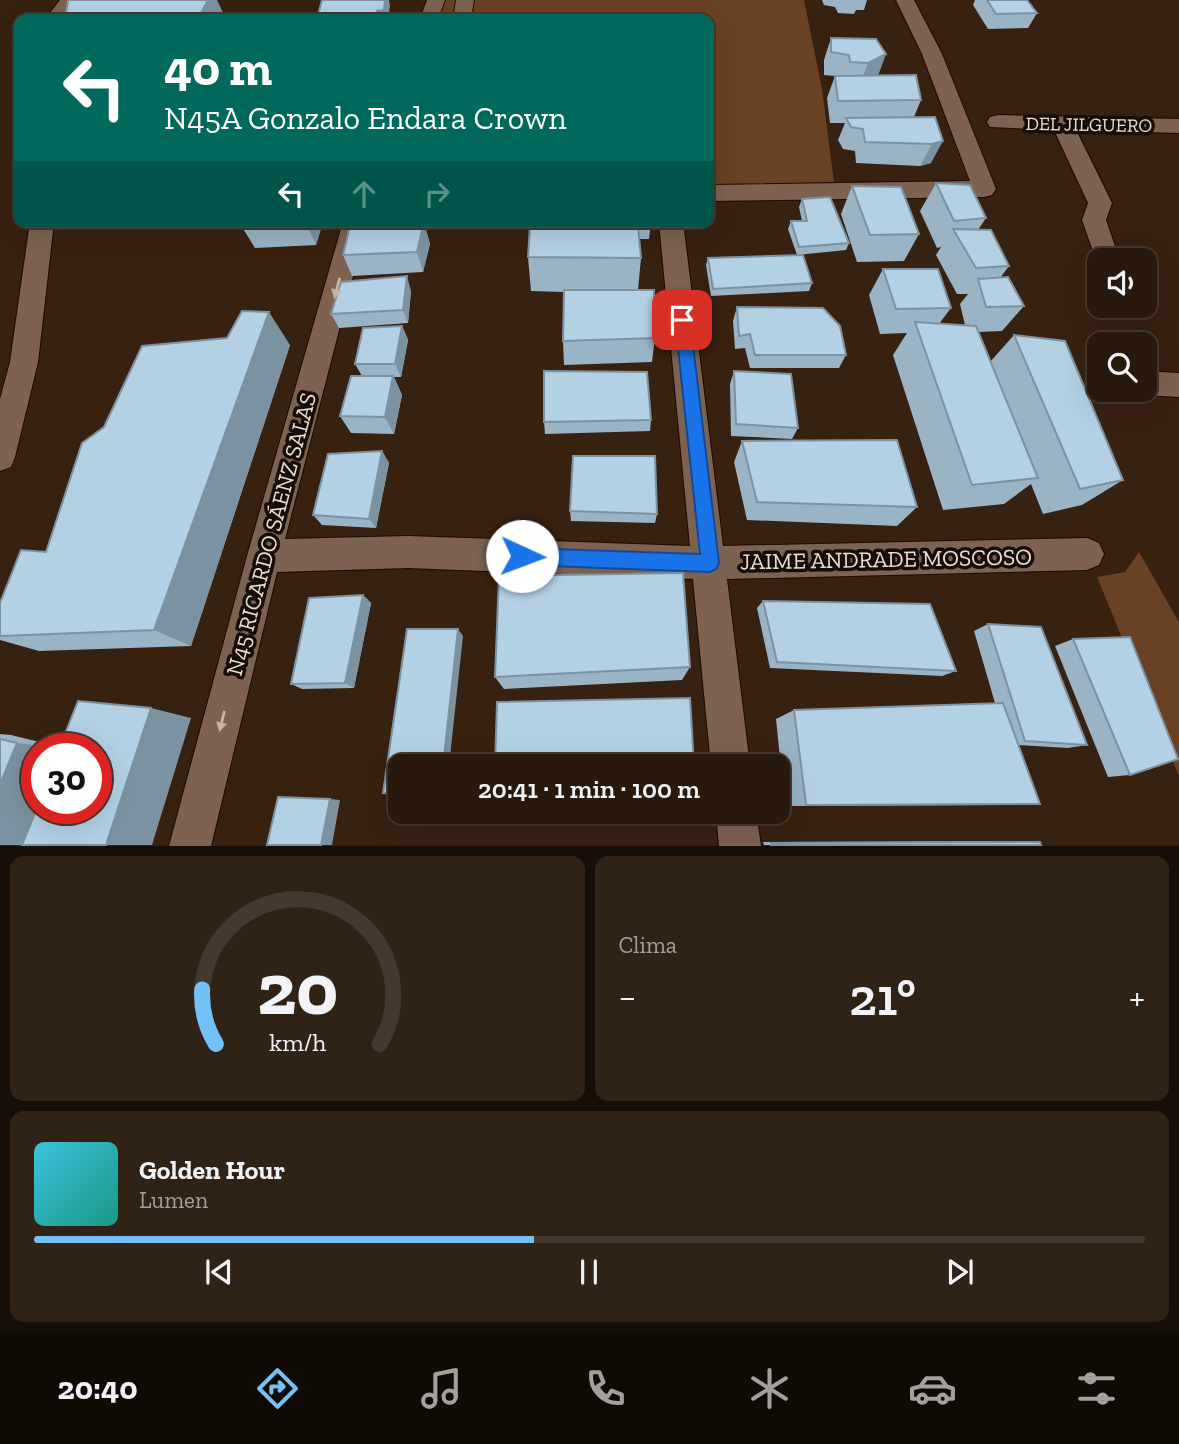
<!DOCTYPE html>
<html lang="es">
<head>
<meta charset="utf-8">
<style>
  body { margin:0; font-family:"Zilla Slab",serif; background:#312216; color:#f1f3f6; height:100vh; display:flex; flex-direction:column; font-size:26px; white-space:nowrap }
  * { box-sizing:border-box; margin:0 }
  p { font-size:23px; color:#a5a09d }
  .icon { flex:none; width:38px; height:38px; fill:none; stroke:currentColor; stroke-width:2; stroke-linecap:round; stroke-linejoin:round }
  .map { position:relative; height:846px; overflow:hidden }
  .side { display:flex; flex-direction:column; gap:10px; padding:10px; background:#170e07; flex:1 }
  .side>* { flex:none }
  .guide { position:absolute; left:14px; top:14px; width:700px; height:214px; border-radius:14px; box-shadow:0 7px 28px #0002,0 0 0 2px #45382e; background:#00695c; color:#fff; overflow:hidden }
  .controls { position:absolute; left:1087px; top:248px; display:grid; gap:14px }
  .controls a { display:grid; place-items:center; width:70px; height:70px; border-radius:14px; background:#29190d; box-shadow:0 7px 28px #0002,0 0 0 2px #45382e; font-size:35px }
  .speed { position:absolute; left:21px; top:733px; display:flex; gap:14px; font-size:35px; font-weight:700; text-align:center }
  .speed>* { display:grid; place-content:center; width:91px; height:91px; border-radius:50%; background:#29190d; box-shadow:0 7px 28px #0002,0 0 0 2px #45382e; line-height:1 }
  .speed .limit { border:10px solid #d22; background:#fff; color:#111 }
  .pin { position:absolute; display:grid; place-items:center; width:60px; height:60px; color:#fff; margin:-30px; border-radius:14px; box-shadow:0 4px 10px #0006 }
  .me { position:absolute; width:77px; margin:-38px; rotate:92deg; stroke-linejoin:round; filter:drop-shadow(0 0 5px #0008) }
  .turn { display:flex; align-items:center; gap:24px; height:147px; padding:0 35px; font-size:32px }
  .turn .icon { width:91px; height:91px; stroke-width:2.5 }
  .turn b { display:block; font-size:49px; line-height:60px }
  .lanes { display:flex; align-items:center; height:66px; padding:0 35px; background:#0003; justify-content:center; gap:35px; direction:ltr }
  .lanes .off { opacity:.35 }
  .big { font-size:52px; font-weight:600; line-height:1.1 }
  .side .widget { flex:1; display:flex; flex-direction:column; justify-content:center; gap:10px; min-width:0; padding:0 24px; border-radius:14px; background:#312216 }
  .side .dial { align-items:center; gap:0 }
  .dial svg { height:182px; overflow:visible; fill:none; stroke:#45382e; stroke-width:7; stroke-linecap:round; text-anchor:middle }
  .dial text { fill:#f1f3f6; stroke:none }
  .song { display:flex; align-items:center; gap:21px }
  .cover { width:84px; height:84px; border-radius:10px; background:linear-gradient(135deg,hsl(190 70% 55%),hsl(170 70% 35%)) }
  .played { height:7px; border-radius:4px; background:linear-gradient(90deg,#73c1f6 45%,#45382e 45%) }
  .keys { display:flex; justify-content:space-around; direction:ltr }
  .heat { display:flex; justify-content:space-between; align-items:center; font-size:38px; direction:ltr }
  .side .tiles { flex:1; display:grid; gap:10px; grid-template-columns:1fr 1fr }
  .widget:last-child { grid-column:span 2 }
  .trip { position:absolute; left:388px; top:754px; width:402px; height:70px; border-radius:14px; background:#29190d; box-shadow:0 7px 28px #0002,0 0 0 2px #45382e; font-weight:600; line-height:70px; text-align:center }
  .tabs { display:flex; height:112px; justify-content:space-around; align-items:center; background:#100a05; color:#a5a09d }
  .tabs .icon { width:49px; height:49px }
  .tabs .active { color:#73c1f6 }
  .tabs b { font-size:32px; color:#f1f3f6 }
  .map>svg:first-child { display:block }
</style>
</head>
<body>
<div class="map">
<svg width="1179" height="846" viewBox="0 0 1179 846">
  <rect width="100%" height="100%" fill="#372111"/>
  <path fill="#694124" d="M441 0H804L822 89 834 182 709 186V19H434Z
    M1139 552 1179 622V776L1097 577 1125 572Z"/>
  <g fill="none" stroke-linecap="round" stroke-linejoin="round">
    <g stroke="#1e0900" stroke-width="2">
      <path id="minor" d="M60 0H78L63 19H45Z
        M427 0H445L438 19H420Z
        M456 0H474L471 19H453Z
        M896 0H914L942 54 996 189 992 195 984 197 709 201V185L970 181 922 54Z
        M998 115 1179 119V133L1076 130 1112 203 1106 220 1120 261H1099V268L1082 220 1088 203 1054 130 990 127 987 122 990 117Z
        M30 222H54L38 362 15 457 11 467 0 471V399L10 362Z
        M343 222H367L285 539 408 536 690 546 659 222H683L723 546 1087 538 1099 543 1104 554 1099 565 1087 570 727 579 750 766H711L693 579 408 568 277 572 211 846H169L247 556Z
        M1144 371 1179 373V397L1144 395 1134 391 1144 390Z
        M716 812H756L761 846H719Z"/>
    </g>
    <use href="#minor" fill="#7d6251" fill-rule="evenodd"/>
  </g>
  <path fill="#9ab3c5" d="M822 0H867L864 10H856L854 14 838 13 835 7 824 5Z
    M975 0H1027L1037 13 1028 28 988 29 973 5Z
    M831 38 876 39 878 75 921 100 914 117H935L931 163 920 166 856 163 855 151 843 149 838 140 845 123H830L827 98 835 76 824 75V60Z
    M936 183 986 218 978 230 1009 266 1000 278 1024 306 1002 331 978 332 990 362 1014 335 1123 480 1082 505 1043 514 1031 484 1004 504 943 510 893 355 907 333 880 334 869 295 883 269 951 308 939 324 965 325 960 304 968 294H957L936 255 941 247 937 248 920 211Z
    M852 186 919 234 904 261 857 262 841 214Z
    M802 199 849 243 846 250 797 255 788 229 791 221H802L799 207Z
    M244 222H323L316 245 255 248 242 227Z
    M398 222H433L432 225H424L430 244 423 272 352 276 343 255 398 223Z
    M651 222 649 239H639L641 258 638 290 655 338 652 362 564 365 563 341 564 292 531 291 528 257 557 225Z
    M708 258 812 283 809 291 711 296 706 265Z
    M411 291 408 323 339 328 331 314Z
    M737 307 846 355 839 368H750L745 348 735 349 733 321Z
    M402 326 408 340 401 377H394L402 395 394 434 351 433 340 416 362 376 355 364Z
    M290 345 191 646 39 651 0 640V603L46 552 104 427Z
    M734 371 798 428 792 439 731 436 730 384Z
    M651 420 650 431 545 434 544 422Z
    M742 441 917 507 897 526 747 520 734 462Z
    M382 451 389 463 376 528 322 525 313 515Z
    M570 511 657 514 655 523 571 521Z
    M363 595 371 603 354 688 302 689 291 684Z
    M763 601 956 671 942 676 770 668 757 608Z
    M988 624 1087 745 1068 748 1018 745 997 805 785 806 776 719 794 710 995 703 974 631Z
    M1073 639 1130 775 1108 777 1055 646Z
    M690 667 682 680 504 689 495 677Z
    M191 718 0 845V734L11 735 60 747Z
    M1021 841 1040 842 1041 845H764L763 842Z"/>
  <path fill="#7d92a0" d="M208 0H217L226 19H198Z
    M385 0H389L390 6 388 19H376L377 11Z
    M886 54 878 76 860 85 868 63Z
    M943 141 931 163 920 166 932 144Z
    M307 222H323L316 245 306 224Z
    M424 222 430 244 423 272 417 252Z
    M407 276 411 291 408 323 403 310Z
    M269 312 290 345 191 646 154 630Z
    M402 326 408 340 401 377 395 364Z
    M393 376 402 395 394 434 385 417Z
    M382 451 389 463 376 528 369 519Z
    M363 595 371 603 354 688 345 683Z
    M458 629 463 636 449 766H443Z
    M151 708 191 718 152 845H106Z
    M17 743 66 749H37V808L34 845H0V784Z
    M330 799 340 800 332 845H321Z"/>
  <path fill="#b3d0e5" stroke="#7d92a0" stroke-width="2" d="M68 0H208L198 19H65Z
    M322 0H385L384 10 377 11 376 19H388H317Z
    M987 0H1027L1037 13 996 14Z
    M831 38 876 39 886 54 868 63 850 62 849 55 831 52Z
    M916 75 921 100 838 101 835 76Z
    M935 117 943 141 932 144 865 142 863 129 851 127 846 118Z
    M936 183 970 185 986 218 954 221Z
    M852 186 901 187 919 234 870 235Z
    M830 197 849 243 799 247 791 221H807L802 199Z
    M244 222H307L306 224 242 227Z
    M424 222 417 252 343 255 350 225Z
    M557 222H651V224L557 225Z
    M530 225 638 226 641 258 528 257Z
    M953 229 991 230 1009 266 976 268Z
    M803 255 812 283 713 289 708 258Z
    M883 269H938L951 308 896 309Z
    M407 276 403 310 331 314 341 282Z
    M1008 277 1024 306 986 307 978 279Z
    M564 290H654L655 338 563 341Z
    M737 307 823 308 840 326 846 355H755L750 334 739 336Z
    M242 311 269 312 154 630 0 636V603L21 550 46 552 82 443 104 427 142 346 227 338Z
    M915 322 976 326 1038 478 972 485Z
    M402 326 395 364H355L363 328Z
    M1014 335 1065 341 1123 480 1080 489Z
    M544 371 647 372 651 420 544 422Z
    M734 371 791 374 798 428 736 424Z
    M351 376H393L385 417 340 416Z
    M897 440 917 507 757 502 742 441Z
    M382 451 369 519 313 515 328 454Z
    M573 456H655L657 514 570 511Z
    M683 573 690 667 495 677 499 576Z
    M363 595 345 683 291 684 309 598Z
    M763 601 930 604 956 671 777 662Z
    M988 624 1041 627 1087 745 1025 741Z
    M407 629H458L443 766H401V793H383Z
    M1130 637 1178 759 1130 775 1073 639Z
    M690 698 694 766H495L497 702Z
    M78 701 151 708 106 845H22L37 808H96V749H59Z
    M1003 703 1040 804 806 805 794 710Z
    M0 739 17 743 0 784Z
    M278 797 330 799 321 845H267Z
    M493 812H543L493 814Z
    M1040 842 1041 845H771V843Z"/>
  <defs><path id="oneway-solid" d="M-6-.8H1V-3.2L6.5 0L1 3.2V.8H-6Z" transform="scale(1.75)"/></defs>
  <g fill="#c5b2a6">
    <use href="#oneway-solid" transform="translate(337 288) rotate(105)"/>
    <use href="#oneway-solid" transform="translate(222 721) rotate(104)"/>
  </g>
  <path fill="#1a73e8" stroke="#114b97" stroke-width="2" d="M682 314 690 320 719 563 716 569 710 572 522 565 516 562 513 556 516 550 522 548 700 554 675 320Z"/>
  <g text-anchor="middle" stroke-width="7" stroke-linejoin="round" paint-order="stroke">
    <g font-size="19" fill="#ecddd3" stroke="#170d07">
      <text transform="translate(1089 124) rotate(1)" y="7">DEL JILGUERO</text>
    </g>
    <g font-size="23" fill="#ecddd3" stroke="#170d07">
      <text transform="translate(271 534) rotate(-75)" y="8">N45 RICARDO SÁENZ SALAS</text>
      <text transform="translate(886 559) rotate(-1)" y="8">JAIME ANDRADE MOSCOSO</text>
    </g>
  </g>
</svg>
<div class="controls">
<a><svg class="icon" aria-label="sound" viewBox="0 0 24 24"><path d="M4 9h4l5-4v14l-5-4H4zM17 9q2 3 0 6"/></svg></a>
<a><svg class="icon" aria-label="search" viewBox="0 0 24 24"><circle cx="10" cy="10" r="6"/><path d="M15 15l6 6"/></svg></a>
</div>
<div class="speed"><div class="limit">30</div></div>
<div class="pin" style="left:682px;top:320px;background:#d93025"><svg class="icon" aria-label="arrive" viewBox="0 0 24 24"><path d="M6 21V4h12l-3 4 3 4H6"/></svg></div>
<svg class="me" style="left:522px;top:556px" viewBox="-20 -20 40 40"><circle r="19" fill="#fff"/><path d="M0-13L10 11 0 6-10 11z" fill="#1a73e8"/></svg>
<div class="trip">20:41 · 1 min · 100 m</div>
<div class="guide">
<div class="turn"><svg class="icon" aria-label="left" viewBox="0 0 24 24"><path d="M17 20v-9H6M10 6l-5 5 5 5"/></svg><div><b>40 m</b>N45A Gonzalo Endara Crown</div></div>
<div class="lanes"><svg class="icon" aria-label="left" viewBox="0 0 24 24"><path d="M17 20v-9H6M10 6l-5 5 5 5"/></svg><svg class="icon off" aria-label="ahead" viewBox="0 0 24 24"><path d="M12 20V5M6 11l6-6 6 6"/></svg><svg class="icon off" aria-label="right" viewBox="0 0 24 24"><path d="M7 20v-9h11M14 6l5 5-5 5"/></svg></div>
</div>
</div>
<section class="side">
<div class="tiles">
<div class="widget dial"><svg viewBox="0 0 100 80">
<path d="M14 69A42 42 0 1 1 86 69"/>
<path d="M14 69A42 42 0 0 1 8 45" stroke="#73c1f6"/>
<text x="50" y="56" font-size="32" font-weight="700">20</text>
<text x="50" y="72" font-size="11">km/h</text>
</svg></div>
<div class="widget"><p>Clima</p>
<div class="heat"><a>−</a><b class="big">21°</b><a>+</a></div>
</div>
<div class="widget">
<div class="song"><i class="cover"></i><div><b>Golden Hour</b><p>Lumen</p></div></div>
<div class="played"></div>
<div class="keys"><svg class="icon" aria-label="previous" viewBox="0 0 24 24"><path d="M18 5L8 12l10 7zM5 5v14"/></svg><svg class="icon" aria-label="pause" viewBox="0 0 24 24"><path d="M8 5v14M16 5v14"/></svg><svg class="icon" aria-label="next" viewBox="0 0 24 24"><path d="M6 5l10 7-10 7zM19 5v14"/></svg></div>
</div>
</div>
</section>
<nav class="tabs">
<b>20:40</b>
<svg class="icon active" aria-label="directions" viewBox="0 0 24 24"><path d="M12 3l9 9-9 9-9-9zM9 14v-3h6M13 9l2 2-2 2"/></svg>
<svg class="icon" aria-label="music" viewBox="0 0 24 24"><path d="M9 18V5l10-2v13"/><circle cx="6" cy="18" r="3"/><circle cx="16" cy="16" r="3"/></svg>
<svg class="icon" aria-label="phone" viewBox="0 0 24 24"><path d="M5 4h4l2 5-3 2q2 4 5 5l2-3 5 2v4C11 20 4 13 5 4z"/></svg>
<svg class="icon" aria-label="climate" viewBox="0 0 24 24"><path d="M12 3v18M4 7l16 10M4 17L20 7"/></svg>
<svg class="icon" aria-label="car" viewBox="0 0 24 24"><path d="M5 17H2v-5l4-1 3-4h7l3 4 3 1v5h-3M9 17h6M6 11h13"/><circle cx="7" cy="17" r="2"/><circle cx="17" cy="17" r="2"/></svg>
<svg class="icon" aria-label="filters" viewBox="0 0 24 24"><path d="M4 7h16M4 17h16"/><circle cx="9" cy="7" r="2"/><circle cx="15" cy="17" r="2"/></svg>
</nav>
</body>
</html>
